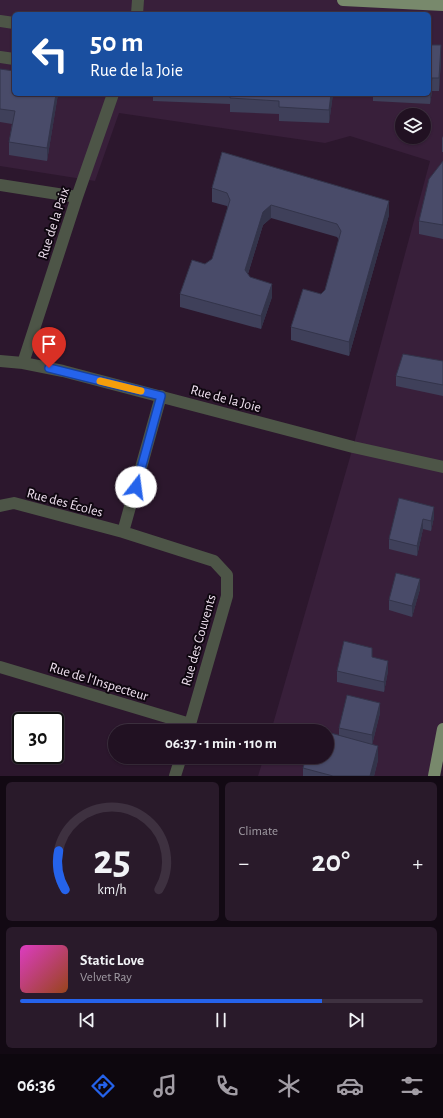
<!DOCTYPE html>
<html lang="en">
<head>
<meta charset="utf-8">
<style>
  body { margin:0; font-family:"Alegreya Sans",sans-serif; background:#291a2a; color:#f1f3f6; height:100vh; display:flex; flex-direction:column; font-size:15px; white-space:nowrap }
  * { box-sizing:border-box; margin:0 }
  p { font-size:13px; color:#a29da5 }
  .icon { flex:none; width:22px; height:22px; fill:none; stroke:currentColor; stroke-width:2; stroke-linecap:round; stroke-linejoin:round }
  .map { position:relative; height:776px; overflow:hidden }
  .side { display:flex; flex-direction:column; gap:6px; padding:6px; background:#120913; flex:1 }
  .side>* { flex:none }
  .banner { position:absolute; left:12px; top:12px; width:419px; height:84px; border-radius:6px; box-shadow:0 1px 3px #0004,0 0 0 1px #3e3140; background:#1a4fa0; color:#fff; overflow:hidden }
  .fabs { position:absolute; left:395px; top:108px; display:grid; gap:8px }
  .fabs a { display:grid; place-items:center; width:36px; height:36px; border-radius:50%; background:#211122; box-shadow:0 1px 3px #0004,0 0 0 1px #3e3140; font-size:20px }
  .speed { position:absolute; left:12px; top:712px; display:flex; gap:8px; font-size:20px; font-weight:700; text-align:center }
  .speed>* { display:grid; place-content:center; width:52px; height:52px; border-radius:50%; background:#211122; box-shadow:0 1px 3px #0004,0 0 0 1px #3e3140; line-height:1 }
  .speed .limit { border:2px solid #111; border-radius:6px; background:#fff; color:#111 }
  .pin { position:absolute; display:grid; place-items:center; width:34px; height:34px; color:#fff; margin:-41px -17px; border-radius:50% 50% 50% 0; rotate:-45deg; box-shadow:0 0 4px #0007 }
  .pin .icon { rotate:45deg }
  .me { position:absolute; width:44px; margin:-22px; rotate:15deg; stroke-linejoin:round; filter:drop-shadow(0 0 3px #0008) }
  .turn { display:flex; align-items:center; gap:14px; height:84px; padding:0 12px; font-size:18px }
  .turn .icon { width:52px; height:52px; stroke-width:2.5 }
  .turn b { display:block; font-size:28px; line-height:34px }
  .big { font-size:30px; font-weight:700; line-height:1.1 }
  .side .tile { flex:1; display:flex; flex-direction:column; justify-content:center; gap:6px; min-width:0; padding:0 14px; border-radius:6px; background:#291a2a }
  .side .dial { align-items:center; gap:0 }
  .dial svg { height:104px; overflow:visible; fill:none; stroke:#3e3140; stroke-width:7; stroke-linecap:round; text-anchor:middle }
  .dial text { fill:#f1f3f6; stroke:none }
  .song { display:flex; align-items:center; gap:12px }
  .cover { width:48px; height:48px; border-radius:6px; background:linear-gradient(135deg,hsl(310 70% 55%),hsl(20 70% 35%)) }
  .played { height:4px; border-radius:2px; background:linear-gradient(90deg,#2563eb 75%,#3e3140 75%) }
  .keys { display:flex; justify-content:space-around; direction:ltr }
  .heat { display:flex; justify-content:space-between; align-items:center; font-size:22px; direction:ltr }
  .side .tiles { flex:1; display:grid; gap:6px; grid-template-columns:1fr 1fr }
  .tile:last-child { grid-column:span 2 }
  .trip { position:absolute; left:108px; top:724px; width:226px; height:40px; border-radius:20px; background:#211122; box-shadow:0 1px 3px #0004,0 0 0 1px #3e3140; font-weight:700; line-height:40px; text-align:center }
  .dock { display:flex; height:64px; justify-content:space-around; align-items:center; background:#0d070e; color:#a29da5 }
  .dock .icon { width:28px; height:28px }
  .dock .on { color:#2563eb }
  .dock b { font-size:18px; color:#f1f3f6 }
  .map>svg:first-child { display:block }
</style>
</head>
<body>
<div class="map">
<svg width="443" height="776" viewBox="0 0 443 776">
  <rect width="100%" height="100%" fill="#2c172d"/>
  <path fill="#381f3a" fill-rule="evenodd" d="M0 0H443V721L433 776H258L264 757H327V731H271L353 447 430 161 350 136 325 143 119 113 95 181 0 166ZM14 14H429V94H14ZM402 115H424V137H402Z"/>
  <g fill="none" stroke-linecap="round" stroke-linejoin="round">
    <path stroke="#4d5547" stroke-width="12" d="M137 14 138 0
      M0 21 14 23
      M0 57 14 59
      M0 185 77 197
      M0 361 23 363 63 371 353 447 443 467
      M23 363 77 197 113 94
      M0 506 14 503 123 532 214 561 227 575V596L188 731
      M123 532 161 396
      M0 667 190 724
      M175 776 181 757"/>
    <path stroke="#78896c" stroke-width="12" d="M343 0 443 5
      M434 776 443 729"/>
  </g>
  <path fill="#3f405a" d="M429 45 441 59 439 91H432L430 104 373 101V94H429Z
    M0 69 14 94H58L47 161 9 155V142L12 124 0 122Z
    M153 94H333L329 123 279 121V114L230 112V104L153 101Z
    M443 136V152H442V138Z
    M443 161V239L419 234V221Z
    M212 188 389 215 349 356 291 340V327L325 290 339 240 337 237 271 218 263 225 248 274 250 277 272 297 261 329 180 307V294L205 264 212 259 228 208 227 206 212 202Z
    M443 361V396L396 386V376Z
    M399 498 434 517 431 531 423 529 417 556 389 549V539Z
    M420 589 412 617 389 610V600Z
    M372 657 388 671 384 692 337 682V671Z
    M380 713 372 745 378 760 374 776H303V768L339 736V728Z"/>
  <path fill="#33344a" d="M441 45V59L439 91V78Z
    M432 78V91L430 104V91Z
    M56 94H58L47 161V148Z
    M331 94H333L329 123V110Z
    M389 201V215L349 356V342Z
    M271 205V218L263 225 245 283V270L263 212Z
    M272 284V297L261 329V316Z
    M434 507V517L431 531V521Z
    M423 519V529L417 556V546Z
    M420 579V589L412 617V606Z
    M388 661V671L384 692V682Z
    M380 703V713L372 745V735Z
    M378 746V760L374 776H370Z"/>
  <path fill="#494b69" stroke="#33344a" d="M429 45H441L439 78H432L430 91H429Z
    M0 69 14 71V94H56L47 148 9 142 15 111 0 109Z
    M230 94H331L329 110 279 107V101L230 98Z
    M222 152 389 201 349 342 291 327 303 289 321 294 325 290 341 231 337 224 271 205 263 212 245 270 250 277 272 284 261 316 180 294 192 260 205 264 212 259 230 200 227 193 212 188Z
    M443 161V225L419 221 429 179Z
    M403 354 443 361V385L396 376Z
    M399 498 434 507 431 521 423 519 417 546 389 539Z
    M396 573 420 579 412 606 389 600Z
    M344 641 372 648V657L388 661 384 682 337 671Z
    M347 695 380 703 372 735 339 728Z
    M313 729 322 731H313Z
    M327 732 378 746 370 776H333L303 768 306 757H327Z"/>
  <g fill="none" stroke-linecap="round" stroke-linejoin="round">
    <g stroke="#184099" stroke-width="10">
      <path id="route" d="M49 368 161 396 136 487"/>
    </g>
    <use href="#route" stroke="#2563eb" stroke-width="7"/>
    <path stroke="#f59e0b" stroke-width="7" d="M100 381 141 391"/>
  </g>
  <g text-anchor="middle" stroke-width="4" stroke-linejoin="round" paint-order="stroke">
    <g font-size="14" fill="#efe0ef" stroke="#0f0710">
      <text transform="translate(53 223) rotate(-72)" y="5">Rue de la Paix</text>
      <text transform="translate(226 398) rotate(15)" y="5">Rue de la Joie</text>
      <text transform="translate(65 502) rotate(15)" y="5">Rue des Écoles</text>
      <text transform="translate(198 640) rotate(-74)" y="5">Rue des Couvents</text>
      <text transform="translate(99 681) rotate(17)" y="5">Rue de l'Inspecteur</text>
    </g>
  </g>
</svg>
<div class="fabs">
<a><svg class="icon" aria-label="layers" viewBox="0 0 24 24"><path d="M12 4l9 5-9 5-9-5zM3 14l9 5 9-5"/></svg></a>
</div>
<div class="speed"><div class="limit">30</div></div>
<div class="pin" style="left:49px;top:368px;background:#d93025"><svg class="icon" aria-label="arrive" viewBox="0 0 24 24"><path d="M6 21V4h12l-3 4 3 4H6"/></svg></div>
<svg class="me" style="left:136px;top:487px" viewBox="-20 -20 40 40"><circle r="19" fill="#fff"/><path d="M0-13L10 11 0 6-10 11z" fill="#2563eb"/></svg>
<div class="trip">06:37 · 1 min · 110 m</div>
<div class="banner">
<div class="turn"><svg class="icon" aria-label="left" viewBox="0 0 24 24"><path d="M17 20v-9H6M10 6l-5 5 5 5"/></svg><div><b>50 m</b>Rue de la Joie</div></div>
</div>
</div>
<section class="side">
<div class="tiles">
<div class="tile dial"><svg viewBox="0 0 100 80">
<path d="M14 69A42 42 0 1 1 86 69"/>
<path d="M14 69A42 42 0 0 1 9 39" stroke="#2563eb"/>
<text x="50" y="56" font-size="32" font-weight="700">25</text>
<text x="50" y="72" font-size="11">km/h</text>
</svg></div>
<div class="tile"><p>Climate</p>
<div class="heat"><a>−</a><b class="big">20°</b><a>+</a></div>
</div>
<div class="tile">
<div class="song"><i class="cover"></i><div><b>Static Love</b><p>Velvet Ray</p></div></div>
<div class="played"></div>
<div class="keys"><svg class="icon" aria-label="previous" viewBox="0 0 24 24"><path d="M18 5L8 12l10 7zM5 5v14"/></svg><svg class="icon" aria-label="pause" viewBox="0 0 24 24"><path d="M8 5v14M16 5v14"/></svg><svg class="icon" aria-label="next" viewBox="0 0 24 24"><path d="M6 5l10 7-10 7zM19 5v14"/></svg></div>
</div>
</div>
</section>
<nav class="dock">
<b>06:36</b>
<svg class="icon on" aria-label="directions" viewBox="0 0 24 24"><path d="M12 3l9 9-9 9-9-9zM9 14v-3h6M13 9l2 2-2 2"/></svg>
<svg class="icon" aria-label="music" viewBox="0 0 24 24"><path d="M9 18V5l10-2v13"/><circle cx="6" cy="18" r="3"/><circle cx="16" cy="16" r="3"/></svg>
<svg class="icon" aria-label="phone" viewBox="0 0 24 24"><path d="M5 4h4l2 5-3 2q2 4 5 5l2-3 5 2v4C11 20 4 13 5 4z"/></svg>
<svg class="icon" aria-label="climate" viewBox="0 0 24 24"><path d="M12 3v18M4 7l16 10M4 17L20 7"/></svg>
<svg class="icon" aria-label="car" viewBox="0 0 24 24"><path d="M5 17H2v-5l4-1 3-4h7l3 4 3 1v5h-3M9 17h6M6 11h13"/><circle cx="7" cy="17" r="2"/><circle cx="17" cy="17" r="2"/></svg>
<svg class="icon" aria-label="filters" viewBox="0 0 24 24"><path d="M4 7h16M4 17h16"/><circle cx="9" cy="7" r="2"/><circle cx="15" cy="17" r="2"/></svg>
</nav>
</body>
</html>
